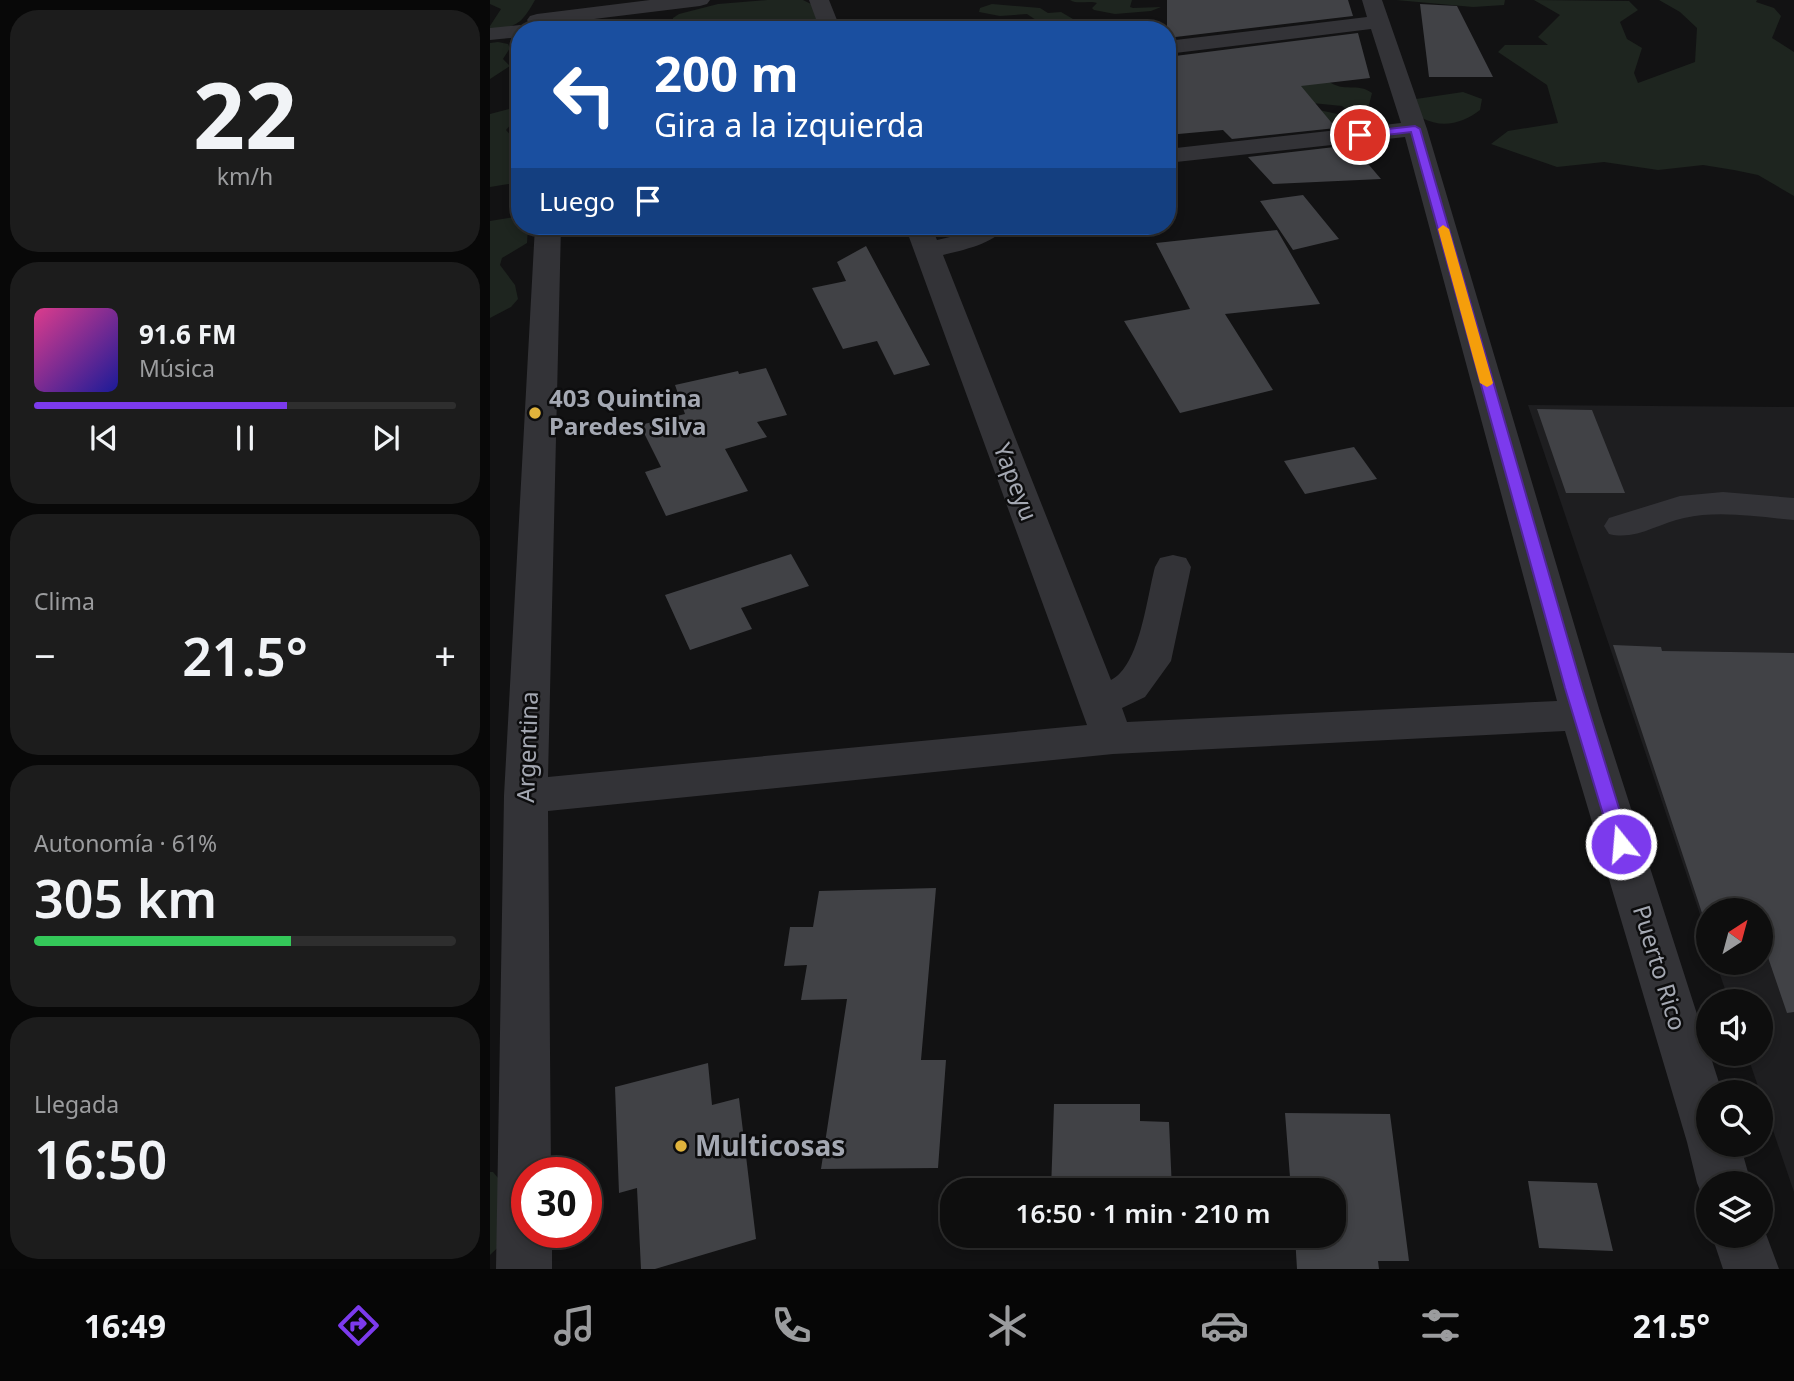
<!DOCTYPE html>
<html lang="es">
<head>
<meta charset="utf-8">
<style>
  body { margin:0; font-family:"Noto Sans",sans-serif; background:#1c1c1c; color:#f1f3f6; height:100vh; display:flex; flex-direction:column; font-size:26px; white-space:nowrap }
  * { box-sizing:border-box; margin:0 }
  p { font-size:23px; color:#9b9c9e }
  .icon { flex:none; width:38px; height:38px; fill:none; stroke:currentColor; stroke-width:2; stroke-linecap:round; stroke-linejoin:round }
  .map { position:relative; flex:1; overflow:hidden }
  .details { display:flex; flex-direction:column; gap:10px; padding:10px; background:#080808; width:490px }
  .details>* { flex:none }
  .banner { position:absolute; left:21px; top:21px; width:665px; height:214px; border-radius:28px; box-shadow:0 4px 10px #0003,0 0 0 2px #2e2e2e; background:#1a4fa0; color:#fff; overflow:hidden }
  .needle { width:46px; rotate:36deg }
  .tools { position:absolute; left:1206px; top:898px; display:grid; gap:14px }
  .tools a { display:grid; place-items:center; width:77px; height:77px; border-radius:50%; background:#0e0e0e; box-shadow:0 4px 10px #0003,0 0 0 2px #2e2e2e; font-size:35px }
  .speed { position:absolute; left:21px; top:1157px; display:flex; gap:14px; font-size:35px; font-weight:700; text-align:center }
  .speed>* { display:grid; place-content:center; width:91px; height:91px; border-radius:50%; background:#0e0e0e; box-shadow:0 4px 10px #0003,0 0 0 2px #2e2e2e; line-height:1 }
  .speed .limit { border:10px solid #d22; background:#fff; color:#111 }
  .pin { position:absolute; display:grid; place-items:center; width:60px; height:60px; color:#fff; margin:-30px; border:4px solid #fff; border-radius:50%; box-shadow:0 2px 7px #0007 }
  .me { position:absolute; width:77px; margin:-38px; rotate:343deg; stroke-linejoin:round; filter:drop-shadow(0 0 5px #0008) }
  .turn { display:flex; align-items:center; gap:24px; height:147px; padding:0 28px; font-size:32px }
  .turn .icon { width:91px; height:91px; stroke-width:2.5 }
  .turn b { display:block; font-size:49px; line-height:60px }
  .then { display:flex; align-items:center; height:66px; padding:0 28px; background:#0003; gap:14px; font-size:26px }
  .big { font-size:52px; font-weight:600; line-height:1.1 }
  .details .tile { flex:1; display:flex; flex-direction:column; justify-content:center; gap:10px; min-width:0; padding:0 24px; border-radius:28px; background:#1c1c1c }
  .details .dial { align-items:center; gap:0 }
  .dial b { font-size:91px; line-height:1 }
  .song { display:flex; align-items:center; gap:21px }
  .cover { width:84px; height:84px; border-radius:10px; background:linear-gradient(135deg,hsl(330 70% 55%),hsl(240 70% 35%)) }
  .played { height:7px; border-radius:4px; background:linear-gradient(90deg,#7c3aed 60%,#2e2e2e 60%) }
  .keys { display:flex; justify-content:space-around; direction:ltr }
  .heat { display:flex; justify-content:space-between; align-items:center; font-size:38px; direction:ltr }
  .charge { height:10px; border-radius:5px; background:linear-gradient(90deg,#34c759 61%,#2e2e2e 0) }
  .trip { position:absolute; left:450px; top:1178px; width:406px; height:70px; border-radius:28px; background:#0e0e0e; box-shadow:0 4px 10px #0003,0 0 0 2px #2e2e2e; font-weight:600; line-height:70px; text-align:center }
  .menu { display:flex; height:112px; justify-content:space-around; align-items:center; background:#060606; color:#9b9c9e }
  .menu .icon { width:49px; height:49px }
  .menu .selected { color:#7c3aed }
  .menu b { font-size:32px; color:#f1f3f6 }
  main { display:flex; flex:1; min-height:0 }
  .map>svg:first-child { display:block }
</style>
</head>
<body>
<main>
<section class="details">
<div class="tile dial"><b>22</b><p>km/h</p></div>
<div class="tile">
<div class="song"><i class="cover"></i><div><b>91.6 FM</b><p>Música</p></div></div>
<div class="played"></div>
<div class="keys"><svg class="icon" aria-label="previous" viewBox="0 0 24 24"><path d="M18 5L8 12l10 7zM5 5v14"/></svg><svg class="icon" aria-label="pause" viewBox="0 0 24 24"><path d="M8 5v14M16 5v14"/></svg><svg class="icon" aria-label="next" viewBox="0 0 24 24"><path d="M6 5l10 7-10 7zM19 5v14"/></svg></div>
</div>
<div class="tile"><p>Clima</p>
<div class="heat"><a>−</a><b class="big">21.5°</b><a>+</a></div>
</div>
<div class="tile"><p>Autonomía · 61%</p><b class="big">305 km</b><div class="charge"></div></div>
<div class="tile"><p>Llegada</p><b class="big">16:50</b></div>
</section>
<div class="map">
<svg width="1304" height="1269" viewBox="0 0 1304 1269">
  <rect width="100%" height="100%" fill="#121213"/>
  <path fill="#1e1e20" d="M1038 405 1304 407V1192L1257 1054H1270V1001H1239L1226 963 1270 962V910H1218V938Z"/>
  <path fill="#1e251f" d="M0 0H45C31 25 27 26 0 31V26L11 9 0 4Z
    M277 0H313L327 7 326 28 182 30 183 18 189 14 228 4Z
    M580 0H642L640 7 643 8 671 7 661 11 625 14 604 10 602 8 607 3C599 0 588 5 580 0Z
    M906 0H1015L1014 5 983 7Z
    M1044 0 1139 1 1148 10 1130 22 1137 39 1152 48 1144 73 1148 83 1205 62 1207 28 1190 12 1169 0H1267L1266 2 1284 8 1291 16 1282 38 1304 52V196L1268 175 1244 170 1213 165 1168 170 1114 162 1067 167 1001 144 1018 131 1068 123 1057 85 1008 52 1015 45H1058L1048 37 1070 15Z
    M502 4 550 8 558 13 571 12 583 19 564 26 567 30H558L555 21 546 20 537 14 510 16 489 12 490 8Z
    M8 42 18 44 20 48 13 59 20 66 0 79V43Z
    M838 81C854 93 867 82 882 93L877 113 850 125 833 124 829 110 852 115 860 112 852 106 822 103 766 83Z
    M973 92 992 99 990 110C973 123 953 129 932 118L926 99Z
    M27 107 30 114 16 130 30 146V179L24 183 0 187V114Z
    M30 216V226H38L37 243 12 258 10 265 25 285 28 299 21 307 0 318V221Z
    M0 1172H3L25 1198 28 1228 0 1255Z"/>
  <path fill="#414246" d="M677 0H858L863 16 677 38Z
    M930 4 967 6 1003 77H939Z
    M868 33 880 78 811 86 846 128 742 139 733 130 677 135V57Z
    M862 145 891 179 783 184 758 157Z
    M813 195 849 239 803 250 770 201Z
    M787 230 830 304 735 314 783 390 690 413 634 321 700 309 666 243Z
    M376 246 391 274 440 365 404 375 387 341 353 349 322 288 356 281 347 262Z
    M276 368 297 415 267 422 277 437 235 449 258 491 176 516 155 472 171 467 150 425 195 414 185 385 248 371 249 374Z
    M1047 409 1102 410 1135 493H1076Z
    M864 447 887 479 815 494 794 461Z
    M301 554 319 586 251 608 262 629 200 650 175 595Z
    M1123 645 1171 647 1172 651 1304 653V1012L1297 1013 1270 934V910H1218V925H1216Z
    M446 888 431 1060H456L448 1168 331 1169 357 999 311 1000 317 965 294 966 300 927H323L329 891Z
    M218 1063 222 1105 249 1098 266 1239 165 1269H151L147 1188 129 1193 125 1087Z
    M564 1104H650V1121L679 1122 682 1190H561Z
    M795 1113 900 1114 919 1261H888L889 1269H807L805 1236H844V1190H801Z
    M1038 1181 1107 1183 1123 1251 1049 1248Z"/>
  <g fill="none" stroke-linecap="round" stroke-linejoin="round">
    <path fill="#333337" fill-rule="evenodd" d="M160 0H220L217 4 210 6 47 26 40 24 37 20 40 16 47 14Z
      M319 0H339L351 30H330Z
      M872 0H892L937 129 1111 715 1232 1092H1218V1144H1250L1261 1183H1218V1203L1215 1202 1207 1183 1197 1142 1075 731 623 754 58 811 61 1172H37V1232H62V1269H6L14 796 45 226H71L58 777 597 725 415 226H441L447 240 460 237 483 226H516C504 244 473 250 453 255L621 680C650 666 657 596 665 567L670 558 683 555 696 558 701 567 681 661 655 697 632 708 637 722 1067 701 915 137 677 163V149L911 123 881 29 677 54V41L877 17Z
      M30 25 40 30H30V37L0 40V28Z
      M1233 492 1304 498V520C1268 517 1230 510 1194 518 1169 523 1145 541 1119 534L1114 526 1119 518 1190 496Z
      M1270 1218 1289 1269H1233L1222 1236H1270Z"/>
  </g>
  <path fill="#7c3aed" stroke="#51269a" stroke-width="2" d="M925 126 930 129 1092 688 1140 844 1138 849 1131 852 1125 849 1122 844 1075 688 921 132 870 138 865 135 870 132Z"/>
  <path fill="#f59e0b" d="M953 225 959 229 1003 383 1001 385 997 387 990 383 948 229Z"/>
  <g fill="#e0b33c" stroke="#0d0d0e" stroke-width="2.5">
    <circle cx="45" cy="413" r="7"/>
    <circle cx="191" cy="1146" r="7"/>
  </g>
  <g text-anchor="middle" stroke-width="5" stroke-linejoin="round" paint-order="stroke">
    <g font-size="24" font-weight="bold" fill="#a4a8b2" stroke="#0d0d0e" text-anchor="start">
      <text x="59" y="407">403 Quintina<tspan x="59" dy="28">Paredes Silva</tspan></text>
    </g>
    <g font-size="24" fill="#a4a8b2" stroke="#0d0d0e">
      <text transform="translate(525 482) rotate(69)" y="8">Yapeyu</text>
      <text transform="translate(38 747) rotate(-88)" y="8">Argentina</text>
      <text transform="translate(1169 968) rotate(73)" y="8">Puerto Rico</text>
    </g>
    <g font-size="28" font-weight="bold" fill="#a4a8b2" stroke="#0d0d0e" text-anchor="start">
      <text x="205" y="1156">Multicosas</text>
    </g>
  </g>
</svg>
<div class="tools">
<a><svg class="needle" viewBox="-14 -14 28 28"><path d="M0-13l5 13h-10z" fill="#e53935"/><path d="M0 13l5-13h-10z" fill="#9b9c9e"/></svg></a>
<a><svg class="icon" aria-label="sound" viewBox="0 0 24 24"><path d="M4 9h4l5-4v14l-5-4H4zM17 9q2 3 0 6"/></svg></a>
<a><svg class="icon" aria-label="search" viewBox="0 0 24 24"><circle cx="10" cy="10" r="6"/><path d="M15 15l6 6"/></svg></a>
<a><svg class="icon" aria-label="layers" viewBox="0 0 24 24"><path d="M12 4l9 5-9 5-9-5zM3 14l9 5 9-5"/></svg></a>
</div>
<div class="speed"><div class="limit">30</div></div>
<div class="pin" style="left:870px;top:135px;background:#d93025"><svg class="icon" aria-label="arrive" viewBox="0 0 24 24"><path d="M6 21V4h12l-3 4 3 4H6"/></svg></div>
<svg class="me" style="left:1131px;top:844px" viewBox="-20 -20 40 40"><circle r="17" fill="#7c3aed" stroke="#fff" stroke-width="3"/><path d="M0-11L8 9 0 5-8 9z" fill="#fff"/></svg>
<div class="trip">16:50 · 1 min · 210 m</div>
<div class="banner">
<div class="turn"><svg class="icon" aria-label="left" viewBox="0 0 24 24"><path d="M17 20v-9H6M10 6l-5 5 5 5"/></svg><div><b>200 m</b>Gira a la izquierda</div></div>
<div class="then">Luego<svg class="icon" aria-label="arrive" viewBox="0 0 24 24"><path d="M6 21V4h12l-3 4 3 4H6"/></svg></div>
</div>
</div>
</main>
<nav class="menu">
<b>16:49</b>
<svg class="icon selected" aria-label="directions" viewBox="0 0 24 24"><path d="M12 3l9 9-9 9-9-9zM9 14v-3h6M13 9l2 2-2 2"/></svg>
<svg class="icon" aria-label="music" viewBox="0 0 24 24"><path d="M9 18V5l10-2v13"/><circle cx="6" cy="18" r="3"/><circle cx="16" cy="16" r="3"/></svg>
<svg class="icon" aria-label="phone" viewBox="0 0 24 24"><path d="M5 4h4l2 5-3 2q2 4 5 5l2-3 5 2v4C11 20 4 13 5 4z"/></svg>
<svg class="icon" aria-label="climate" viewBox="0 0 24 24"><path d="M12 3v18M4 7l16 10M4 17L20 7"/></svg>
<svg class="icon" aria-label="car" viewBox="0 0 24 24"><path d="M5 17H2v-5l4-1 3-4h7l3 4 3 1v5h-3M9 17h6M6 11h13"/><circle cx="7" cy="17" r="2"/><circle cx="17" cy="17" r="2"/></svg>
<svg class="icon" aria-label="filters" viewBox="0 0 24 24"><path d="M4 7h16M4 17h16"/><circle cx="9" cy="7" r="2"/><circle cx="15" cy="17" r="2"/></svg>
<b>21.5°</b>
</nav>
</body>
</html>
